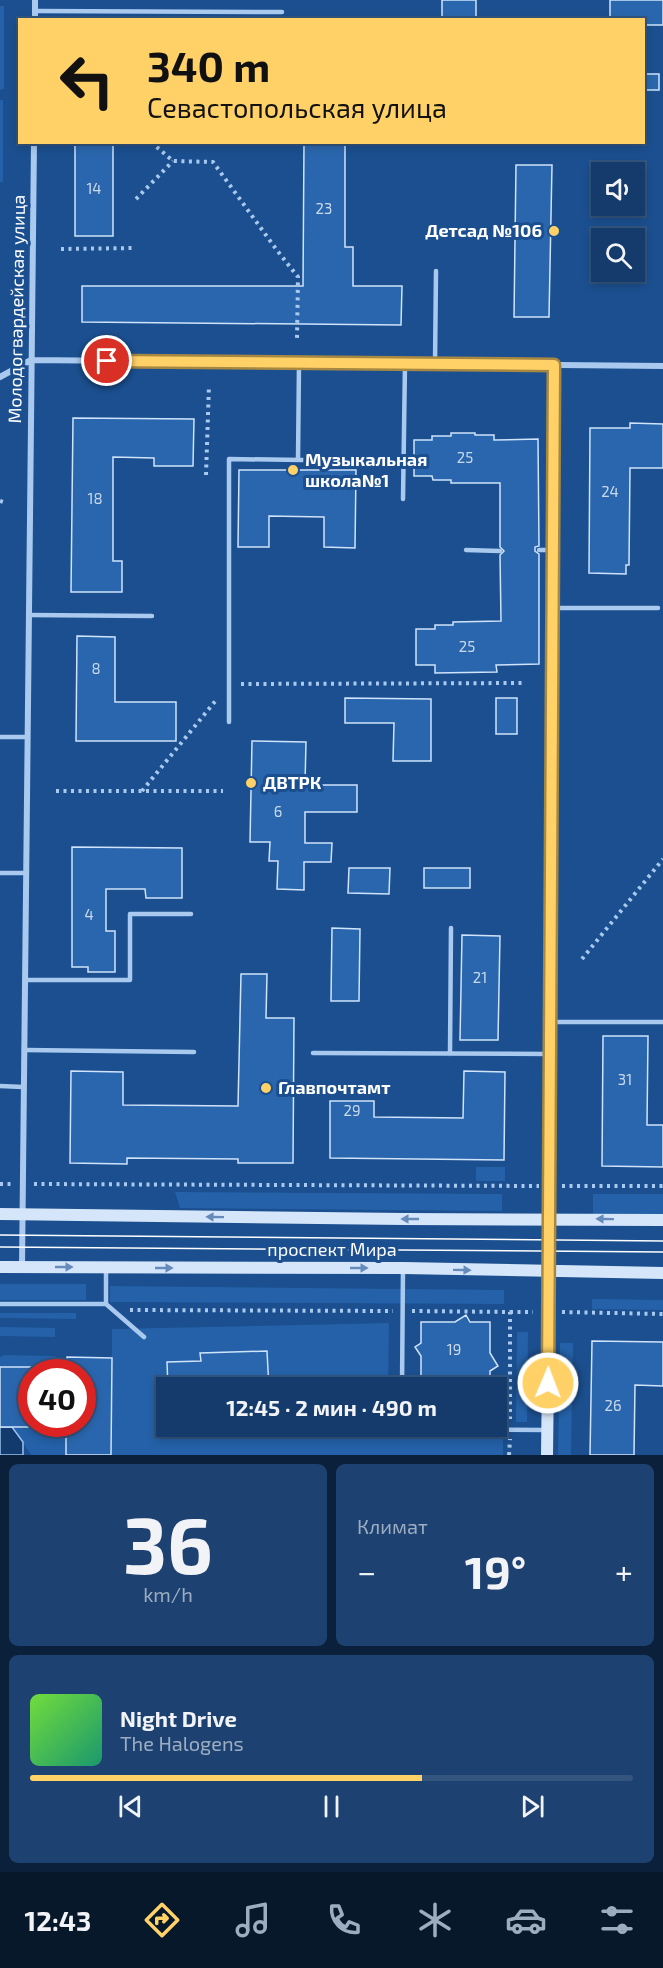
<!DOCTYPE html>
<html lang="ru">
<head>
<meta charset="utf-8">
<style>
  body { margin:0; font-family:"Exo 2",sans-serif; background:#1d4271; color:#f1f3f6; height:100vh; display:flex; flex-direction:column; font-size:22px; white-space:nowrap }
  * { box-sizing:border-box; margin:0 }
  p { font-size:20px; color:#9dadc1 }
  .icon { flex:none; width:33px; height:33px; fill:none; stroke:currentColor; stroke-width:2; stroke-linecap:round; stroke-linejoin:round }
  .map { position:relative; height:1455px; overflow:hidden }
  .details { display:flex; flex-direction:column; gap:9px; padding:9px; background:#0b203b; flex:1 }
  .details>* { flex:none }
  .hud { position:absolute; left:18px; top:18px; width:627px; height:126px; border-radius:0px; box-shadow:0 3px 9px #0003,0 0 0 2px #33557e; background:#ffd166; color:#111; overflow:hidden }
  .tools { position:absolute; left:591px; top:162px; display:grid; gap:12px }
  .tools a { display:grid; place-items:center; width:54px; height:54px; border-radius:0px; background:#143b6b; box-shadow:0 3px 9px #0003,0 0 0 2px #33557e; font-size:30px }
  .speed { position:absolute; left:18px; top:1359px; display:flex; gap:12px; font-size:30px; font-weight:700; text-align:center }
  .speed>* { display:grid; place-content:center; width:78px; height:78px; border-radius:50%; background:#143b6b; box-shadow:0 3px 9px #0003,0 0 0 2px #33557e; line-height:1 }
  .speed .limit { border:9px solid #d22; background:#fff; color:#111 }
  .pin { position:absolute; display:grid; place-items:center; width:51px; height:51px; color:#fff; margin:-26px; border:3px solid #fff; border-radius:50%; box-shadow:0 2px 6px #0007 }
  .me { position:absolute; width:66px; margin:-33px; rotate:1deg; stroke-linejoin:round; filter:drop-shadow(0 0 4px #0008) }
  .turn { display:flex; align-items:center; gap:21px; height:126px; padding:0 30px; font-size:27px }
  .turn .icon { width:78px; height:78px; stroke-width:2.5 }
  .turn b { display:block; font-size:42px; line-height:51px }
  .big { font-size:45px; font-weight:700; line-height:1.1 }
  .details .tile { flex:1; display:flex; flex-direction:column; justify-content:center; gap:9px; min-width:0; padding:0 21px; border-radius:9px; background:#1d4271 }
  .details .dial { align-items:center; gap:0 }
  .dial b { font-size:78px; line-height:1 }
  .song { display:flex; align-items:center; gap:18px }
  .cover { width:72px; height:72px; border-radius:9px; background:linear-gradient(135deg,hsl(100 70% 55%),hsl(160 70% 35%)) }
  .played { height:6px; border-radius:3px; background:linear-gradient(90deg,#ffd166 65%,#33557e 65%) }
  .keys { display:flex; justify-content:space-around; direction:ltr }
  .heat { display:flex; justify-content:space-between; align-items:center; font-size:33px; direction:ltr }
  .details .tiles { flex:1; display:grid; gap:9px; grid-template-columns:1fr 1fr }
  .tile:last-child { grid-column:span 2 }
  .trip { position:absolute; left:156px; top:1377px; width:351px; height:60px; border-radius:0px; background:#143b6b; box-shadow:0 3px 9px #0003,0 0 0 2px #33557e; font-weight:700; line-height:60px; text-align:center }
  .tabs { display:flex; height:96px; justify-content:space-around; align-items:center; background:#08182b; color:#9dadc1 }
  .tabs .icon { width:42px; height:42px }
  .tabs .on { color:#ffd166 }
  .tabs b { font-size:27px; color:#f1f3f6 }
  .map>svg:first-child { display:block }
</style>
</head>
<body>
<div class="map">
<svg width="663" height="1455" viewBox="0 0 663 1455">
  <rect width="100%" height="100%" fill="#1b4f8f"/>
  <path fill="#2461a8" d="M0 6H4V89L0 90Z
    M0 100H3V182H0Z
    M476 1167H505V1181H476Z
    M175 1192 502 1194V1211L180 1208Z
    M593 1194H663V1214H593Z
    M0 1284H86V1300H0Z
    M110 1286 504 1290V1304L110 1302Z
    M592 1299 663 1300V1310L592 1309Z
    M0 1313H76V1319L0 1318Z
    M389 1323 388 1387 166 1388V1426H387V1438H503V1455H111L112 1329Z
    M0 1327 55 1328V1337L0 1336Z
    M517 1332H528L527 1422H516Z
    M560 1343H573L571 1455H558Z
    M4 1355 54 1356 59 1358 62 1368 0 1367V1357Z
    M12 1427H66V1455H31Z"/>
  <path fill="#123a6d" stroke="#9cc4f0" stroke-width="1.5" d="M0 1427H12L23 1442V1455H0Z"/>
  <path fill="#2a66ad" stroke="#cfe3fa" stroke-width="1.5" d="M442 0H476V20H442Z
    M610 0H663V25H644V20H610Z
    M644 74H659V90H644Z
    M75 142H113V236H75Z
    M304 142H345V247H353V286H402L401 325 82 322V286H303Z
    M516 165H552L549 317H514Z
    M73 418 194 419 193 466H154V458L113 457V561H122V592H71Z
    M630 423 663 424V468H630L629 565H626V574L589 573 590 428H630Z
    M451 433H475V435H494V440L538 439 539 546 535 547V551L539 554V664L496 665 497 672 435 673V665H416V629H435V625H453V622L501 621 500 555 504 551 500 547V483H451V480H433L432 476H414V440H432V436H451Z
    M239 470H356L355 548 324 547V517L269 516V547H238Z
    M77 636 115 637V702H176V741H76Z
    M345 698 431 699V761H393L394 723H345Z
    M496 698H517V734H496Z
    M252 741 306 742 305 785H357V812H305V843H332L331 862H304V890L277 889 278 861H269L270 842H250Z
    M72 847 182 848V898H146L145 889H106V931H115V972H88V967H72Z
    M349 868H390L389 894 348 893Z
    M424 868H470V888H424Z
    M332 928 360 929 359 1001H331Z
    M462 935 500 936 498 1040H460Z
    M241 974H267L266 1018H294L293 1163H238V1159L127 1158V1164L70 1163 71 1071 123 1072V1105L238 1106Z
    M603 1036H648L647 1125H663V1167L602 1166Z
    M464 1071 505 1072 504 1160 330 1158V1101H374V1117L463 1118Z
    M466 1315 470 1322H490V1353L498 1366 490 1371V1388H421V1356L415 1347 421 1343V1322H455Z
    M592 1341 663 1342V1386L635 1385 634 1455H590Z
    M267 1351 269 1388H168L167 1362 201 1361 200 1353Z
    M67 1357 112 1358 111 1455H66V1424H82V1372H67Z
    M0 1367H32V1427H0Z"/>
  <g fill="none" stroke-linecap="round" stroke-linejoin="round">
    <path stroke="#a9c9ee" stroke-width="4" stroke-dasharray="3 4.5" stroke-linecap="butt" d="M151 142 173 161 213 162 276 249 298 277 297 338
      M136 199 173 161
      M61 249 136 248
      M206 475 209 385
      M0 501 3 502
      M241 684 525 683
      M56 791H223
      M142 791 217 699
      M582 959 663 859
      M0 1184H11
      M34 1184 539 1186
      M562 1186H663
      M130 1310 393 1311
      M412 1311 510 1312V1419
      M510 1312H533
      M562 1312 663 1314
      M509 1455 510 1439"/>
    <path stroke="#a9c9ee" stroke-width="4.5" d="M35 11 282 12
      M435 364 436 271
      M298 460 299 363
      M403 499 405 364
      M466 550 500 551
      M539 550H553
      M553 608H658
      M29 615 152 616
      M229 722V459L367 461
      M0 737H27
      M0 873H26
      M25 980H130V914H191
      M551 1022H663
      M24 1050 194 1052
      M313 1053 551 1054
      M450 1054 451 928
      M0 1086 23 1087
      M106 1268V1304
      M0 1304H106L144 1337
      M402 1388 403 1268
      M402 1426V1429L546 1430"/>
    <path stroke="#a9c9ee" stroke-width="6" d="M35 20V0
      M0 377 31 360 663 366
      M550 1219 554 365
      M22 1267 34 142"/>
    <path stroke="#d6e6fa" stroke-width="12" d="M0 1214 404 1219 663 1220
      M0 1267 403 1268 663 1273
      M547 1455 550 1219"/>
    <path stroke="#fff" stroke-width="1.5" d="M0 1235 663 1241
      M0 1247 663 1252"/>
  </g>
  <defs><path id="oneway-solid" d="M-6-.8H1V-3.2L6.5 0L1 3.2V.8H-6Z" transform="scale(1.5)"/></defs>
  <g fill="#668bba">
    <use href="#oneway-solid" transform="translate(215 1217) rotate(-179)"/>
    <use href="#oneway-solid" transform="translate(410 1219) rotate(-180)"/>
    <use href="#oneway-solid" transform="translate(605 1219) rotate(-179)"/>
    <use href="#oneway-solid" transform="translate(64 1267)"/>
    <use href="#oneway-solid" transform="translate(164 1268)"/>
    <use href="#oneway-solid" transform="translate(359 1268)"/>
    <use href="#oneway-solid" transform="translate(462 1270) rotate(1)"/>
  </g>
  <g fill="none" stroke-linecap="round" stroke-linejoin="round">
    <g stroke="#a68842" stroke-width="15">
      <path id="route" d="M107 361 554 365 548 1383"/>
    </g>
    <use href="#route" stroke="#ffd166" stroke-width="10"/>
  </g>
  <g fill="#ffd166" stroke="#1b4f8f" stroke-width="2">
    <circle cx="554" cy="231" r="6"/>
    <circle cx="293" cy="470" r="6"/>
    <circle cx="251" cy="783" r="6"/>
    <circle cx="266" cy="1088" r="6"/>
  </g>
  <g text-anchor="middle" stroke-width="6" stroke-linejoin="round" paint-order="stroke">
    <g font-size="15" fill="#cad9ea">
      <text x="94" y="194">14</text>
      <text x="324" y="214">23</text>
      <text x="465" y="463">25</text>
      <text x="610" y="497">24</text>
      <text x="95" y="504">18</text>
      <text x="467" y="652">25</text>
      <text x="96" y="674">8</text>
      <text x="278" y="817">6</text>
      <text x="89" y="920">4</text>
      <text x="480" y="983">21</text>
      <text x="625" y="1085">31</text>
      <text x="352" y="1116">29</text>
      <text x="454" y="1355">19</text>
      <text x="613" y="1411">26</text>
    </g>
    <g font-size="18" font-weight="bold" fill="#fff" stroke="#1b4f8f" text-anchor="start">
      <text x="542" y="237" text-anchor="end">Детсад №106</text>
      <text x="305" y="466">Музыкальная<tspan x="305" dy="21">школа№1</tspan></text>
      <text x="263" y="789">ДВТРК</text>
      <text x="278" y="1094">Главпочтамт</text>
    </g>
    <g font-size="18" fill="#fff" stroke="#1b4f8f">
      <text transform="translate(17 309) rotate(-89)" y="6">Молодогвардейская улица</text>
      <text x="332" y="1256">проспект Мира</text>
    </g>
  </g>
</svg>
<div class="tools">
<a><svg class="icon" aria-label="sound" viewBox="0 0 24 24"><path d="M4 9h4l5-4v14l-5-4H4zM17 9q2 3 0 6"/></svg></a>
<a><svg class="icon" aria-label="search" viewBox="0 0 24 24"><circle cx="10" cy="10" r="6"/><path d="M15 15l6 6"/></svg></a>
</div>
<div class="speed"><div class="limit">40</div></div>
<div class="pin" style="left:107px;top:361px;background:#d93025"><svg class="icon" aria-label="arrive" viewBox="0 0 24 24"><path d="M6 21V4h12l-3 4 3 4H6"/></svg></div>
<svg class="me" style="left:548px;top:1383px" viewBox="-20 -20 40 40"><circle r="17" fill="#ffd166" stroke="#fff" stroke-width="3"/><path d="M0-11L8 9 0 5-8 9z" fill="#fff"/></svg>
<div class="trip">12:45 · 2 мин · 490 m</div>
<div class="hud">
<div class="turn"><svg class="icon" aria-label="left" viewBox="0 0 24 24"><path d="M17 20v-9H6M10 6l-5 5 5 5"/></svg><div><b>340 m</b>Севастопольская улица</div></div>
</div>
</div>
<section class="details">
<div class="tiles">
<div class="tile dial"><b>36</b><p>km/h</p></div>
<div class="tile"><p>Климат</p>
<div class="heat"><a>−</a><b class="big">19°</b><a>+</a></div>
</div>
<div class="tile">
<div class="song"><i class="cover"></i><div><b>Night Drive</b><p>The Halogens</p></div></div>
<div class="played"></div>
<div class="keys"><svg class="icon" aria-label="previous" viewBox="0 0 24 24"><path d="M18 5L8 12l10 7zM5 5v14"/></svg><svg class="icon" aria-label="pause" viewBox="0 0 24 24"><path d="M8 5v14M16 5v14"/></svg><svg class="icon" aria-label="next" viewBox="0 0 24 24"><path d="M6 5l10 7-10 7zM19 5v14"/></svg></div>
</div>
</div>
</section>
<nav class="tabs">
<b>12:43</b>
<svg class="icon on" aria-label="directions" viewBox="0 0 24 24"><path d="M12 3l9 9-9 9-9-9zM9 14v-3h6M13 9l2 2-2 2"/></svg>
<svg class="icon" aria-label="music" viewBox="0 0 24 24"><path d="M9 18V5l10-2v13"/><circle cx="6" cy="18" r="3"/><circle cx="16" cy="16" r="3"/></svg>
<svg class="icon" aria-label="phone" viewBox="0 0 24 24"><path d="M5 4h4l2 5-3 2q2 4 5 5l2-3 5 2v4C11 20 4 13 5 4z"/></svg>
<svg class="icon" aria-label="climate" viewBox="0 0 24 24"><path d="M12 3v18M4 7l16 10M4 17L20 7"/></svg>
<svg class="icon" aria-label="car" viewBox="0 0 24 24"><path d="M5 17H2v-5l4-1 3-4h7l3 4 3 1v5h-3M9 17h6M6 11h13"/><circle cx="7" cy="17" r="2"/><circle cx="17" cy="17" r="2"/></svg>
<svg class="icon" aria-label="filters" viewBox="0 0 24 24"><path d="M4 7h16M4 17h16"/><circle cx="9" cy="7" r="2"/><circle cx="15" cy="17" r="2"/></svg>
</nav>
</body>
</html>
